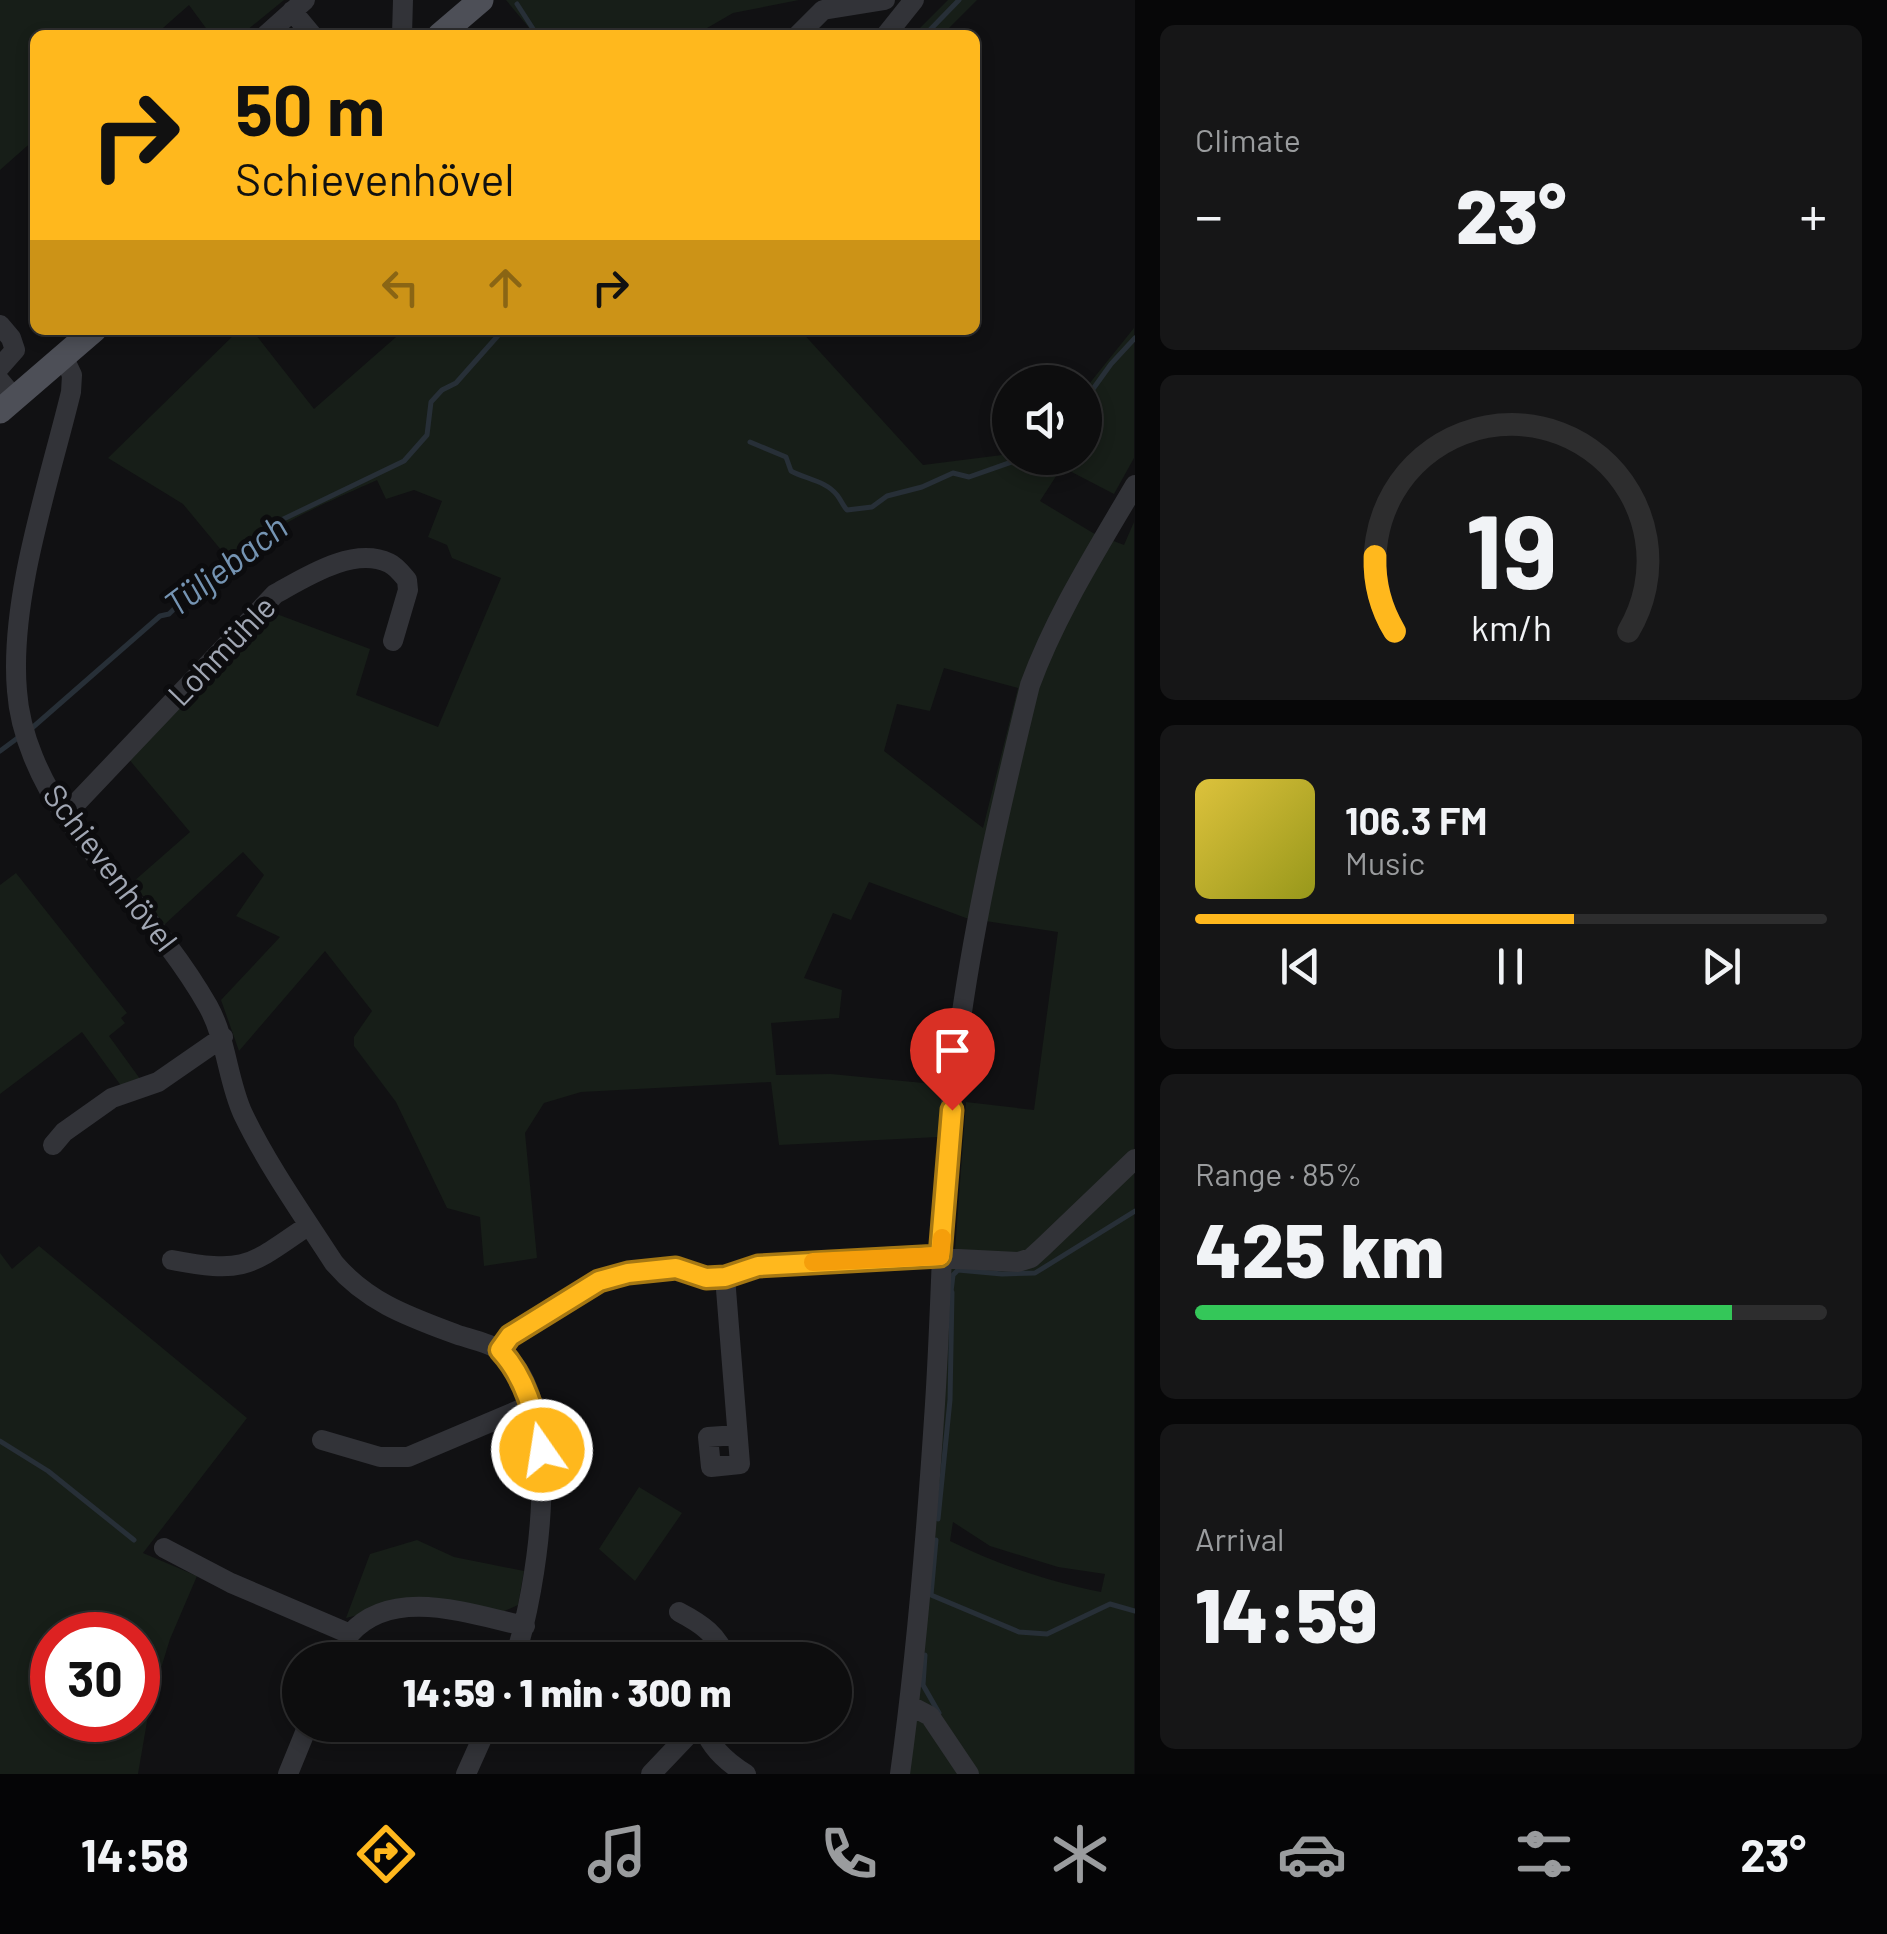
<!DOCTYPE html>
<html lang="en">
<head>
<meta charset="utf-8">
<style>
  body { margin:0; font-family:Barlow,sans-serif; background:#161617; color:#f1f3f6; height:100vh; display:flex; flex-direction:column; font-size:38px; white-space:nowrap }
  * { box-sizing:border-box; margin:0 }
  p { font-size:32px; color:#9a9c9e }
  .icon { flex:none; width:55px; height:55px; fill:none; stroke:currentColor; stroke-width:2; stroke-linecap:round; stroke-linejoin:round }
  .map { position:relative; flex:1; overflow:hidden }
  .side { display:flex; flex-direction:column; gap:25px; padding:25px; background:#070708; width:752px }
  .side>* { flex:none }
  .guide { position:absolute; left:30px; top:30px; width:950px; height:305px; border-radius:15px; box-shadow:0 5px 15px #0003,0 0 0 2px #2d2d2e; background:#ffb81d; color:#111; overflow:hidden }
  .controls { position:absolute; left:992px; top:365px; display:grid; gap:20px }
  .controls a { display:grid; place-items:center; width:110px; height:110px; border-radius:50%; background:#0d0d0e; box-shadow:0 5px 15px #0003,0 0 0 2px #2d2d2e; font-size:50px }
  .speed { position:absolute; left:30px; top:1612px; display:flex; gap:20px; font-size:50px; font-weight:700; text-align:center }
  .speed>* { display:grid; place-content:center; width:130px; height:130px; border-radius:50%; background:#0d0d0e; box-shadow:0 5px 15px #0003,0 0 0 2px #2d2d2e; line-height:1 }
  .speed .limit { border:15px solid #d22; background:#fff; color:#111 }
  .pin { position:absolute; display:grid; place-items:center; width:85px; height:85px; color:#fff; margin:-102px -42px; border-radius:50% 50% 50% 0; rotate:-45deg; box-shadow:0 0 10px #0007 }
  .pin .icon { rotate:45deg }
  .me { position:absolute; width:110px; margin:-55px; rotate:347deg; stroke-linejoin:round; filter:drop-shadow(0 0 8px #0008) }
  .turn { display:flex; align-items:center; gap:35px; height:210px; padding:0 40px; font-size:45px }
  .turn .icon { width:130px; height:130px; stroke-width:2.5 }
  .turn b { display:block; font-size:70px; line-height:85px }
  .lanes { display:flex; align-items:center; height:95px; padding:0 40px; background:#0003; justify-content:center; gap:50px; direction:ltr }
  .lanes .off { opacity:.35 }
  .big { font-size:75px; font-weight:800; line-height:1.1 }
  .side .tile { flex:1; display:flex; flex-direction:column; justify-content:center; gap:15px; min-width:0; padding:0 35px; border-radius:15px; background:#161617 }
  .side .dial { align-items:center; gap:0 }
  .dial svg { height:260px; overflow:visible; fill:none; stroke:#2d2d2e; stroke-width:7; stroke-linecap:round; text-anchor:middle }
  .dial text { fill:#f1f3f6; stroke:none }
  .song { display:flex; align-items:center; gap:30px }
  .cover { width:120px; height:120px; border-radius:15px; background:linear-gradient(135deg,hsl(50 70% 55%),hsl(60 70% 35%)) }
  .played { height:10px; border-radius:5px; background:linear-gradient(90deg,#ffb81d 60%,#2d2d2e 60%) }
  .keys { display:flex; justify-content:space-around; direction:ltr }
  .heat { display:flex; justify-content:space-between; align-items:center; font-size:55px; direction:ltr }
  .charge { height:15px; border-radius:8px; background:linear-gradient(90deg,#34c759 85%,#2d2d2e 0) }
  .trip { position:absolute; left:282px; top:1642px; width:570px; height:100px; border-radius:50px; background:#0d0d0e; box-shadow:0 5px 15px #0003,0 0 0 2px #2d2d2e; font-weight:800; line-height:100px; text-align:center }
  .tabs { display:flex; height:160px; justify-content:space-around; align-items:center; background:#050506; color:#9a9c9e }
  .tabs .icon { width:70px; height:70px }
  .tabs .active { color:#ffb81d }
  .tabs b { font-size:45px; color:#f1f3f6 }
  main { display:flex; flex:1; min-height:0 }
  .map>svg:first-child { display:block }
</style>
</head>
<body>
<main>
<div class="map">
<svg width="1135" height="1774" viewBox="0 0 1135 1774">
  <rect width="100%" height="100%" fill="#111113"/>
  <path fill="#171e18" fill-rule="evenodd" d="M0 0H284L241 35H211L189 5 155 35H35V139L0 170Z
    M506 0H799L733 13 695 35H535Z
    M948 0H977L942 35H913Z
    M1134 328V458L1114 494 1062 467 1040 501 1093 533 1124 545 1134 522V1774H909L948 1270 955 1250 966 1102 1034 1110 1058 932 966 918 869 882 851 920 833 913 804 978 842 990 839 1018 771 1023 776 1075 831 1074 944 1085 938 1137 779 1145 771 1082 581 1092 544 1103 525 1133 537 1258 484 1266 480 1217 447 1208 396 1102 354 1046V1037L372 1011 325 951 239 1051 221 1000 280 937 236 916 264 875 243 852 164 925 133 882 190 832 127 757 266 610 370 649 356 695 438 727 501 578 452 558 447 545 428 537 442 501 414 490 386 499 377 480C352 492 268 525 259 546L262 554 236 568 183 504 108 458 239 330H252L314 409 404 330H800L923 465 1010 454V458H1085V389ZM944 668 1018 688 983 828 884 751 897 704 930 711ZM953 1522 990 1546 1058 1567 1105 1574 1101 1592C1047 1581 999 1565 950 1541Z
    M16 873 127 1013 121 1018 125 1023 109 1036 143 1083 122 1087 82 1032 0 1094V885Z
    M39 1246 247 1418 143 1553 197 1576 170 1639 150 1704 138 1774H0V1253L12 1269ZM52 1635H138V1720H52Z
    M639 1487 682 1513 635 1581 599 1549Z
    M417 1540 454 1557 524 1571 518 1605 500 1613 430 1597 346 1618 370 1554Z"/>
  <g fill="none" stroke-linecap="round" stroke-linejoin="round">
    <path stroke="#272f37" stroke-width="5" d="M517 4 537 35
      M925 35 959 0
      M1085 400 1111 364 1135 338
      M750 442 786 457 791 471C806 479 826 481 837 495 841 500 843 506 847 510L872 507 887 496 922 487 953 473 969 477 1023 458
      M32 728 160 616 169 614 186 597 246 557 260 534 271 525 404 461 427 435 431 402 442 390 456 383 503 330
      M0 751 19 737
      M951 1292 953 1275 958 1270 1002 1274 1035 1273 1135 1211
      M0 1441 48 1471 134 1540
      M938 1519 950 1400 952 1292
      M936 1540 931 1595 1019 1632 1047 1634 1110 1604 1135 1611
      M925 1655 923 1685 939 1713"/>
    <path stroke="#323338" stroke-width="20" d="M292 11 312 35
      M266 35 305 0
      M402 35 403 0
      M798 35 823 10 885 0
      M886 35 914 0
      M0 325 11 338 15 350 0 367
      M63 356 72 375 71 392C49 483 9 599 17 691 20 735 41 781 66 817 112 881 169 937 208 1006 227 1040 227 1079 243 1114 268 1166 303 1215 334 1263 368 1303 410 1317 458 1335 471 1339 490 1343 501 1351 568 1401 537 1592 514 1660
      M0 381 15 399
      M65 815 275 594C306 577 353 546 389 563 396 566 402 574 407 580L408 590 393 641
      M53 1145 64 1132 112 1098 158 1082 223 1037
      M172 1260C246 1274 249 1266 309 1225
      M725 1277 740 1464 711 1467 708 1437 737 1435
      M499 1350 510 1336 599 1281 628 1273 676 1268 706 1278 725 1277 758 1266 899 1256 1018 1262 1031 1258 1043 1247 1135 1159
      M322 1440 380 1457H408L531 1405
      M164 1548 231 1583 350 1634C393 1585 472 1615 525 1626
      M679 1612C702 1624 718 1635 727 1660
      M338 1660 350 1634
      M909 1705 930 1716 969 1774
      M703 1725C709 1746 728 1763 746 1774
      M288 1774 308 1725
      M466 1774 488 1725
      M651 1774 689 1734 703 1727
      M900 1774C917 1652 927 1527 935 1404 943 1281 942 1156 959 1033 975 915 1002 800 1030 685 1056 614 1097 550 1135 485"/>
    <path stroke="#4d4f57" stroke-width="25" d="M440 35 481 0
      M0 411 94 330"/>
  </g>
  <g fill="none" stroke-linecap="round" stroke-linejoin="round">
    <g stroke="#a67813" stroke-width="25">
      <path id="route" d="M542 1450C534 1413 526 1378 500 1350L510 1336 599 1281 628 1273 676 1268 706 1278 725 1277 758 1266 940 1256 952 1110"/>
    </g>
    <use href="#route" stroke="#ffb81d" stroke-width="18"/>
    <path stroke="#f59e0b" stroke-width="18" d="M813 1262 940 1256 942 1238"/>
  </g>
  <g text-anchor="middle" stroke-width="10" stroke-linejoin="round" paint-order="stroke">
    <g font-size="32" fill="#a1a7b4" stroke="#0c0c0e">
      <text transform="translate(222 651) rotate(-46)" y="11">Lohmühle</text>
      <text transform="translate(110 868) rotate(53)" y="11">Schievenhövel</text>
    </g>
    <g font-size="35" font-style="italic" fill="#7594b3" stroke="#0c0c0e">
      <text transform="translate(226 566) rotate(-37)" y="12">Tüljebach</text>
    </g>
  </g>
</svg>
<div class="controls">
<a><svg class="icon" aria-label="sound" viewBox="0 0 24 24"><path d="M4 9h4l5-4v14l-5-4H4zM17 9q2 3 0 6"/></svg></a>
</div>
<div class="speed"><div class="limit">30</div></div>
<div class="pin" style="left:952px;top:1110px;background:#d93025"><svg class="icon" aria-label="arrive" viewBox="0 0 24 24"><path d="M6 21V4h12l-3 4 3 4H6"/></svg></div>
<svg class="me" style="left:542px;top:1450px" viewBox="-20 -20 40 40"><circle r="17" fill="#ffb81d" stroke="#fff" stroke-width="3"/><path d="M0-11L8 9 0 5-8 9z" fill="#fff"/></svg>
<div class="trip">14:59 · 1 min · 300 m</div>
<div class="guide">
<div class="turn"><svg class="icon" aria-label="right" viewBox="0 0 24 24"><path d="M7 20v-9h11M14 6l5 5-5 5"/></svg><div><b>50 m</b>Schievenhövel</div></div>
<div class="lanes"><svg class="icon off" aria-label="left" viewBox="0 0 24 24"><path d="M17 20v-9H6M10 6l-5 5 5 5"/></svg><svg class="icon off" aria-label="ahead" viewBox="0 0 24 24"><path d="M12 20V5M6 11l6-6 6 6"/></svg><svg class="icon" aria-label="right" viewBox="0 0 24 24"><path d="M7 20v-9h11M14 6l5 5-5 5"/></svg></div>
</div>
</div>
<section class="side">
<div class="tile"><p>Climate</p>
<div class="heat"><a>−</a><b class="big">23°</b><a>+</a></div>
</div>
<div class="tile dial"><svg viewBox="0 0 100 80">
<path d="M14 69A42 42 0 1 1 86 69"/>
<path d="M14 69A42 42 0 0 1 8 46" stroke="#ffb81d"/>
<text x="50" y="56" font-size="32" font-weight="700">19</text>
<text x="50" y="72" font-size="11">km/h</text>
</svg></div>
<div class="tile">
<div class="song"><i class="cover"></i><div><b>106.3 FM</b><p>Music</p></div></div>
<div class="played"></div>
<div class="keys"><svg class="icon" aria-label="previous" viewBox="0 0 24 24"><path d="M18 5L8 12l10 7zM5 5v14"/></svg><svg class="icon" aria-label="pause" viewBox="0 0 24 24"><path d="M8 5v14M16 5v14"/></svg><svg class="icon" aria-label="next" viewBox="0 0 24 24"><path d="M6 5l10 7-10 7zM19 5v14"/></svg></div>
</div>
<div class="tile"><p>Range · 85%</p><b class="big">425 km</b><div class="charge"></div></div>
<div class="tile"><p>Arrival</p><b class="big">14:59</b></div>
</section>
</main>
<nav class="tabs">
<b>14:58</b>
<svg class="icon active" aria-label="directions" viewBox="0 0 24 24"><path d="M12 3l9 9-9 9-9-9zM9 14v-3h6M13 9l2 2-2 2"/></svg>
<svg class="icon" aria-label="music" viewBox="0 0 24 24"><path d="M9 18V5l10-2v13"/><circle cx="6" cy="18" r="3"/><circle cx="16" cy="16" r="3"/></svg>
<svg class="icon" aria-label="phone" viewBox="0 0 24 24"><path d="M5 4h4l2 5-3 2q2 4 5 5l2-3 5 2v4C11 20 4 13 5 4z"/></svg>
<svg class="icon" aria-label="climate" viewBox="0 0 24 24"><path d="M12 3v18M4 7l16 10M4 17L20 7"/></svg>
<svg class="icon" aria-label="car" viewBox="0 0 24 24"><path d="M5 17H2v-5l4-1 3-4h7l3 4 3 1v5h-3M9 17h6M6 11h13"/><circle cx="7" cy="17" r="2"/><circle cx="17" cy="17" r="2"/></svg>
<svg class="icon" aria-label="filters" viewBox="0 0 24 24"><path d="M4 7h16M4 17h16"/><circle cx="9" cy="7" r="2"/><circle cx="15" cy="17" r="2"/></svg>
<b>23°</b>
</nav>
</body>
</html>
